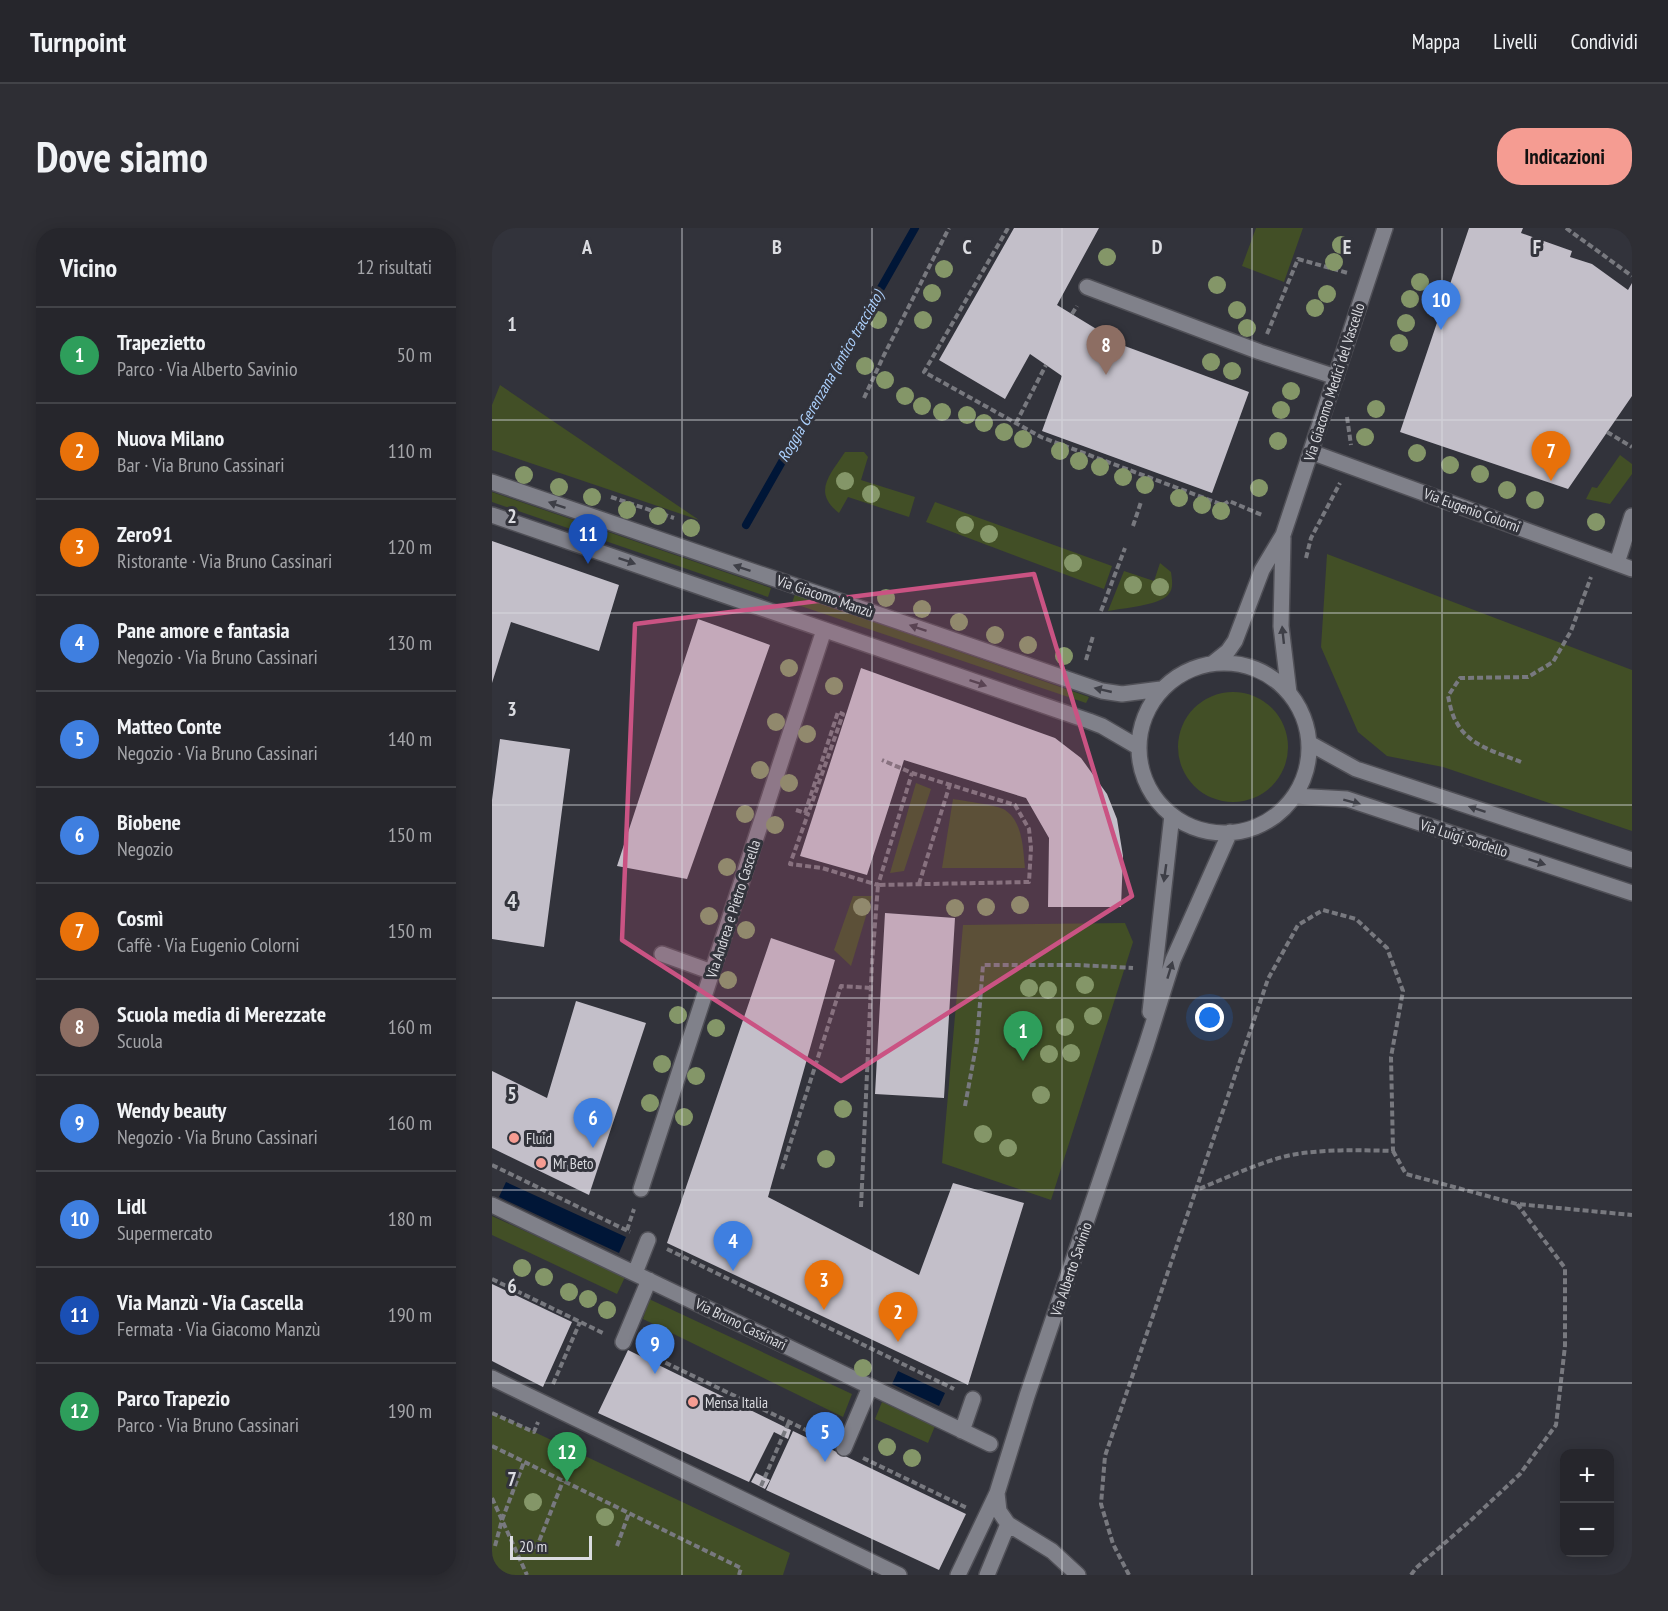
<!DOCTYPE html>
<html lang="it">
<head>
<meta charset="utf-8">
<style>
  :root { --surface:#26262c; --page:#2e2e34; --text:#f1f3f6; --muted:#a4a5a9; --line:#424348; --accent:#f59c92 }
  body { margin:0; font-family:"PT Sans Narrow",sans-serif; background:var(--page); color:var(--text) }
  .controls { position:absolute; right:18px; bottom:18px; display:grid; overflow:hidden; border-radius:12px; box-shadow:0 3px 15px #0003 }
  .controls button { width:54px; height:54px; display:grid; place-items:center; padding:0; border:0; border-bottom:2px solid var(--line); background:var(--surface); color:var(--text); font:30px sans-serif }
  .scale { position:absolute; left:18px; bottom:15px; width:82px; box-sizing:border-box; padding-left:6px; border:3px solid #dbdce1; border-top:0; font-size:16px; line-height:21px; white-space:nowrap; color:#dbdce1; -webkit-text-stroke:4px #32333b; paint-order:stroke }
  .you { position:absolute; left:718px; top:790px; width:21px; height:21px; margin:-15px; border:4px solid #fff; border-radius:50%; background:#1a73e8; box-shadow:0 0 0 9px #1a73e833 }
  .badge { display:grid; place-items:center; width:39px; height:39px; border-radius:50%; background:var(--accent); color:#fff; font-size:20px; font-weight:700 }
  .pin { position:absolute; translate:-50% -50px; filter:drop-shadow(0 2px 3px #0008) }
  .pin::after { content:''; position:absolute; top:32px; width:21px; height:18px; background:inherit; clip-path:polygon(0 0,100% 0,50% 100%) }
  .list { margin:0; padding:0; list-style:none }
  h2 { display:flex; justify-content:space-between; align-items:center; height:78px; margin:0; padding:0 24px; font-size:26px }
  h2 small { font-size:20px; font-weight:400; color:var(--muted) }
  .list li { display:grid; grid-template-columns:39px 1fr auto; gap:18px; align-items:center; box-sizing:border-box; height:96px; padding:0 24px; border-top:2px solid var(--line) }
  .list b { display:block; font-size:22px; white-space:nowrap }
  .list p { margin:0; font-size:20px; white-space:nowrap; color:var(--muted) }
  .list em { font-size:20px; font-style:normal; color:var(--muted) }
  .map { position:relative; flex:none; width:1140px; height:1347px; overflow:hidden; border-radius:24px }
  header { display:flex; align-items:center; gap:36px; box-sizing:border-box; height:84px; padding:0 30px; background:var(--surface); border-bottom:2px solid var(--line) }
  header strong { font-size:28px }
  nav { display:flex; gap:33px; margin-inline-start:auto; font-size:21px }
  .intro { display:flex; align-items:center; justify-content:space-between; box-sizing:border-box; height:144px; padding:0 36px }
  h1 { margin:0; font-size:42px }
  .button { padding:15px 27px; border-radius:24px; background:var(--accent); color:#111; font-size:21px; font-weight:700 }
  main { display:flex; gap:36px; padding:0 36px }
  aside { flex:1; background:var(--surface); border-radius:24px; box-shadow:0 3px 15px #0003 }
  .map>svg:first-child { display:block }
</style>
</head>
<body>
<header>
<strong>Turnpoint</strong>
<nav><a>Mappa</a><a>Livelli</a><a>Condividi</a></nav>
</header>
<div class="intro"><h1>Dove siamo</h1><a class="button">Indicazioni</a></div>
<main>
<aside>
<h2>Vicino<small>12 risultati</small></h2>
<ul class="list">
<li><span class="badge" style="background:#2e9e5b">1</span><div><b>Trapezietto</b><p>Parco · Via Alberto Savinio</p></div><em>50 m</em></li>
<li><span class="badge" style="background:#e8710a">2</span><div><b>Nuova Milano</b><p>Bar · Via Bruno Cassinari</p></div><em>110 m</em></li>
<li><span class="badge" style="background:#e8710a">3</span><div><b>Zero91</b><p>Ristorante · Via Bruno Cassinari</p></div><em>120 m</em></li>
<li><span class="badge" style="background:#3f7fe0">4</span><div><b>Pane amore e fantasia</b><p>Negozio · Via Bruno Cassinari</p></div><em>130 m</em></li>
<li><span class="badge" style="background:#3f7fe0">5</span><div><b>Matteo Conte</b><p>Negozio · Via Bruno Cassinari</p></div><em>140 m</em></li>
<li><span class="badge" style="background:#3f7fe0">6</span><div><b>Biobene</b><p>Negozio</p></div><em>150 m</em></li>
<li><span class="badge" style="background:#e8710a">7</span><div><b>Cosmì</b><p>Caffè · Via Eugenio Colorni</p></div><em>150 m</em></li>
<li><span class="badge" style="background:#8d6e63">8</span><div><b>Scuola media di Merezzate</b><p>Scuola</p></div><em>160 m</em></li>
<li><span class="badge" style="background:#3f7fe0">9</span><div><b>Wendy beauty</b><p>Negozio · Via Bruno Cassinari</p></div><em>160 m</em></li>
<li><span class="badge" style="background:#3f7fe0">10</span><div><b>Lidl</b><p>Supermercato</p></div><em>180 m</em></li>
<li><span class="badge" style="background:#1a4fb4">11</span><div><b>Via Manzù - Via Cascella</b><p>Fermata · Via Giacomo Manzù</p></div><em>190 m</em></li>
<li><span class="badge" style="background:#2e9e5b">12</span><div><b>Parco Trapezio</b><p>Parco · Via Bruno Cassinari</p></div><em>190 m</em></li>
</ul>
</aside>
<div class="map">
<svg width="1140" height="1347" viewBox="0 0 1140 1347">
  <rect width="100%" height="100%" fill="#32333b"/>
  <path fill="#424f26" d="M764,0H811L792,54L750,38Z
    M8,157L207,292L0,222V177Z
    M353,224H372L376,229L369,252L423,269L417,289L356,269L347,285C320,264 338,247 353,224Z
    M1128,227L1140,236V246L1118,276L1094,271L1100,259L1105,260Z
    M0,264L279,360L276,369L0,274Z
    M443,274L620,338L612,361L434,294Z
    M835,326L1140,442V603L951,539L895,528L866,504L829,419Z
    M668,335L679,344C680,352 682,361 676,367C665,378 631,380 616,383L632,343L662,353Z
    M303,366L597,469L594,475L300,375Z
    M686 519a55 55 0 1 1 110 0a55 55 0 1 1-110 0Z
    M424,555L439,561L412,643L398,645Z
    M461,571C471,573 506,577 513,582C531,594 531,621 533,640H450Z
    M361,668H380L359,738L342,722Z
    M633,695L641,714L559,972L450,935L471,697Z
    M0,988L133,1049L125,1066L0,1007Z
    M157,1071L360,1166L351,1189L151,1091Z
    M390,1174L443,1198L436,1215L383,1191Z
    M0,1184L298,1325L291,1347H0Z"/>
  <path fill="#001637" d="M14,954L134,1009L127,1025L7,969Z
    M406,1143L453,1165L447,1178L400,1156Z"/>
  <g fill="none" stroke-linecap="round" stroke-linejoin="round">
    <path stroke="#001637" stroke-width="8" d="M254,297L423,0"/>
  </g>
  <path fill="#c3bfc9" d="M522,0H607L565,77L606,102L603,107L757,164L720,265L550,203L570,148L538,126L513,171L447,132Z
    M977,0H1031L1029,5L1080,23L1078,29L1100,36L1136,62L1140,55V168L1076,261L908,204Z
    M0,313L127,357L107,423L19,394L0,455Z
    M206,391L278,417L195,651L125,638Z
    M369,440L563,510L589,530L615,566L625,591L631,628L629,679H556L557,610L534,570L412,532L375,647L308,628Z
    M8,511L78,521L52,719L0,711V572Z
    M393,685L463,690L452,870L383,866Z
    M279,710L343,732L276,969L427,1047L461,955L532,975L476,1157L175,1015Z
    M84,773L154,795L97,967L0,920V843L55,870Z
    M0,1056L80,1094L51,1159L0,1133Z
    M136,1122L299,1202L296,1211L282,1204L257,1254L106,1185Z
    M301,1203L474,1286L447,1342L274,1262Z
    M264,1245L278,1252L273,1261L259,1254Z"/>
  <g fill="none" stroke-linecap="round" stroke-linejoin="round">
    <g stroke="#505057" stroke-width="18">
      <path id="minor" d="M595,59L768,124L844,149
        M819,224L1140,341
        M0,254L610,463L630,466L669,461
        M0,287L597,493L610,498L646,519
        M791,310L789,398L797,465
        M1125,335L1140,288
        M721,435L736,423L743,413L770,342L791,307L893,0
        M647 520a85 85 0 1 1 170 0a85 85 0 1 1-170 0Z
        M817,515L864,541L1140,632
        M802,568L855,571L1140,665
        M170,726L220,744
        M658,784L680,587
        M149,961L332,402
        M0,977L498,1216
        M143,1045L156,1012
        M131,1114L157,1052
        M0,1150L407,1347
        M470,1203L481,1171
        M352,1220L378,1159
        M505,1265L507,1283L516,1296L560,1323L586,1347
        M466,1347L505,1265L535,1168L654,818L681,732L738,604
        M495,1347L516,1296"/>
    </g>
    <path stroke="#78797f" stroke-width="4" stroke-dasharray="6 3" stroke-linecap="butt" d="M516,0L432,144L549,209L731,277L737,273L770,287
      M1074,0L1140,48
      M580,86L585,78
      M775,106L806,31L856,45
      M372,170L392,127L457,0
      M855,189L859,217
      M524,195L554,137
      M1115,204L1140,219
      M119,269L182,290
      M641,298L649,274
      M814,330L819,310L848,255
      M609,383L633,320
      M594,432L601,408
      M1029,534C1007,525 977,518 965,495C960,488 958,477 956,468L968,450L1036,449L1061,434L1079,403L1099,349
      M304,582L316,586L298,636L330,640L386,657L420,545
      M313,585L346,484L351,486L316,586
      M427,656L458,556
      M473,878L485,813L491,737H586L641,740
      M901,923L914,946L1025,976
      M0,937L138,1004
      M290,941L349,758L379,760
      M369,979L380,735L386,657L537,654L539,620L537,601L523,577L420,545L390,532
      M135,1002L142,981
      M175,1021L462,1161
      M0,1051L113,1106
      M149,1123L335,1212
      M61,1156L88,1094
      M0,1185L42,1204L46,1194
      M0,1218L249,1340L247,1347
      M371,1230L475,1280
      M269,1258L297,1194
      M0,1270L35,1347
      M3,1318L10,1292L32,1234
      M125,1318L137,1285
      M44,1321L71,1253
      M637,1347L621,1316L609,1276L613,1228L776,751L806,697L831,682L864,691L895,720L911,763L899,829L901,923C868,922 832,921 799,927C767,934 735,950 704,962
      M919,1347L924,1340L978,1293L1028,1246L1064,1197L1073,1118V1040L1025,976L1140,987"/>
    <use href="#minor" stroke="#80818a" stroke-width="15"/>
  </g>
  <g fill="#849668">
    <circle cx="849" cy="17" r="9"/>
    <circle cx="615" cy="29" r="9"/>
    <circle cx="842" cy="34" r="9"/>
    <circle cx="452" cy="41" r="9"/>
    <circle cx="928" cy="54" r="9"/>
    <circle cx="725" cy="57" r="9"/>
    <circle cx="440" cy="65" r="9"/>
    <circle cx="835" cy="66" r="9"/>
    <circle cx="918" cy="71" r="9"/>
    <circle cx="823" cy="80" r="9"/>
    <circle cx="745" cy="82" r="9"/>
    <circle cx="386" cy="92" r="9"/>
    <circle cx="431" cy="92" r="9"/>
    <circle cx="914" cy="95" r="9"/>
    <circle cx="755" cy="100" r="9"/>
    <circle cx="907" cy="115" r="9"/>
    <circle cx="719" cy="134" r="9"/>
    <circle cx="373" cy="138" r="9"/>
    <circle cx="740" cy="143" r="9"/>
    <circle cx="393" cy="152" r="9"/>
    <circle cx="799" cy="163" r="9"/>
    <circle cx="413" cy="168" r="9"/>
    <circle cx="430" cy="178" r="9"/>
    <circle cx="884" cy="181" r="9"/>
    <circle cx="789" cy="182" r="9"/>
    <circle cx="450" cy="184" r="9"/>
    <circle cx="475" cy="187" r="9"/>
    <circle cx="492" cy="195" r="9"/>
    <circle cx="512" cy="204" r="9"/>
    <circle cx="873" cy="209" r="9"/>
    <circle cx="531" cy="211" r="9"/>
    <circle cx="786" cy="213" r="9"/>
    <circle cx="568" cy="223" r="9"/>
    <circle cx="925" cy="225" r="9"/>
    <circle cx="587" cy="233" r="9"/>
    <circle cx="958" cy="237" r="9"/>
    <circle cx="608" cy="239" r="9"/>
    <circle cx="988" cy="246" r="9"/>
    <circle cx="32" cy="247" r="9"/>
    <circle cx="631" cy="249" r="9"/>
    <circle cx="353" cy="253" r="9"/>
    <circle cx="653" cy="257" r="9"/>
    <circle cx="67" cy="259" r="9"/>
    <circle cx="767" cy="260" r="9"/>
    <circle cx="1015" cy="262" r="9"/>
    <circle cx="379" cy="266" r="9"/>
    <circle cx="100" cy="269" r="9"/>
    <circle cx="687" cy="270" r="9"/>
    <circle cx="1043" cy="272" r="9"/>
    <circle cx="710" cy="277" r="9"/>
    <circle cx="135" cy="282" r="9"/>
    <circle cx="729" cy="283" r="9"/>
    <circle cx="166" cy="288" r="9"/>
    <circle cx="1104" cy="294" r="9"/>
    <circle cx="473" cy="297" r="9"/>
    <circle cx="199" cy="300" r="9"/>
    <circle cx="497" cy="306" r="9"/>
    <circle cx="581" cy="335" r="9"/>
    <circle cx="641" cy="357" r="9"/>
    <circle cx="668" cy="359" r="9"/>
    <circle cx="394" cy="370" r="9"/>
    <circle cx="430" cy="381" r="9"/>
    <circle cx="467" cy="394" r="9"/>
    <circle cx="503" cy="407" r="9"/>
    <circle cx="536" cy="417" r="9"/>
    <circle cx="572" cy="428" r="9"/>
    <circle cx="297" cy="440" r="9"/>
    <circle cx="342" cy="458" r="9"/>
    <circle cx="284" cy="494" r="9"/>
    <circle cx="315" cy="506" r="9"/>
    <circle cx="268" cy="542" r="9"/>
    <circle cx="297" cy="555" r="9"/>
    <circle cx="253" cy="586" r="9"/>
    <circle cx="283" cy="597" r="9"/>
    <circle cx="235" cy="639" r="9"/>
    <circle cx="528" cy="677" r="9"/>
    <circle cx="370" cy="679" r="9"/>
    <circle cx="494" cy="679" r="9"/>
    <circle cx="463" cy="680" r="9"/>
    <circle cx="217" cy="688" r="9"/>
    <circle cx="254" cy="702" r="9"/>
    <circle cx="236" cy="752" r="9"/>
    <circle cx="593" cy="757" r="9"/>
    <circle cx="537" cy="760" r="9"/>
    <circle cx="556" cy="762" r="9"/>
    <circle cx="186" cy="787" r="9"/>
    <circle cx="601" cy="788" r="9"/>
    <circle cx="573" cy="799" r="9"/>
    <circle cx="224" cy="800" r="9"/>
    <circle cx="579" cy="825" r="9"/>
    <circle cx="557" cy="826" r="9"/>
    <circle cx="170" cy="836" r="9"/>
    <circle cx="204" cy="848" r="9"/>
    <circle cx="549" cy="867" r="9"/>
    <circle cx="158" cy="875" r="9"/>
    <circle cx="351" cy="881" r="9"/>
    <circle cx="192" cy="889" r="9"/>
    <circle cx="491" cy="906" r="9"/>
    <circle cx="516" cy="920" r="9"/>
    <circle cx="334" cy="931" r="9"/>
    <circle cx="30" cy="1040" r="9"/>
    <circle cx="52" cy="1049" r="9"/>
    <circle cx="77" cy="1064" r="9"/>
    <circle cx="96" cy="1071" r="9"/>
    <circle cx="115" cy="1082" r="9"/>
    <circle cx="371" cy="1140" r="9"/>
    <circle cx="395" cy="1219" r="9"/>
    <circle cx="420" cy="1230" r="9"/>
    <circle cx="41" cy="1274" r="9"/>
    <circle cx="113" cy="1289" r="9"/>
  </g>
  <defs><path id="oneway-solid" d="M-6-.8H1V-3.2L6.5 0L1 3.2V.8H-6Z" transform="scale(1.5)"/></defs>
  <g fill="#3e3f47">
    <use href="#oneway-solid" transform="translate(65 277) rotate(-161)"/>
    <use href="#oneway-solid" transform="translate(135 333) rotate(19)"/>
    <use href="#oneway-solid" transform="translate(250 340) rotate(-161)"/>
    <use href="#oneway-solid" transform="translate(426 400) rotate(-161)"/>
    <use href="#oneway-solid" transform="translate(791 407) rotate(-96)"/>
    <use href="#oneway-solid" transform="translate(486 455) rotate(19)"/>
    <use href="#oneway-solid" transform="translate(611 462) rotate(-167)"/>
    <use href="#oneway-solid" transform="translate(860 574) rotate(15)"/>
    <use href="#oneway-solid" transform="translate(985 581) rotate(-162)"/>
    <use href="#oneway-solid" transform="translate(1045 634) rotate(18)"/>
    <use href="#oneway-solid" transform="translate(673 645) rotate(98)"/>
    <use href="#oneway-solid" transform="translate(678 742) rotate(-73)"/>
  </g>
  <path fill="#ca5383" fill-opacity="0.2" stroke="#ca5383" stroke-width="4.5" stroke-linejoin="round" d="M542,346L640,668L349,853L130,712L143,396Z"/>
  <path fill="none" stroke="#dbdce1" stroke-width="1.5" stroke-opacity="0.55" d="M190,0V1347M380,0V1347M570,0V1347M760,0V1347M950,0V1347M0,192H1140M0,385H1140M0,577H1140M0,770H1140M0,962H1140M0,1155H1140"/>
  <g fill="#f59c92" stroke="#32333b" stroke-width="2">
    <circle cx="22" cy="910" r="6"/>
    <circle cx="49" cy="935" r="6"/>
    <circle cx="201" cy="1174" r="6"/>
  </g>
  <g text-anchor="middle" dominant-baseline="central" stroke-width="6" stroke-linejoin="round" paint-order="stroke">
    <g font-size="15" fill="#dbdce1" stroke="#32333b">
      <text transform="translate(842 154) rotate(-72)">Via Giacomo Medici del Vascello</text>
      <text transform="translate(980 282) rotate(20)">Via Eugenio Colorni</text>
      <text transform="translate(333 368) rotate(19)">Via Giacomo Manzù</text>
      <text transform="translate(972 610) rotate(18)">Via Luigi Sordello</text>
      <text transform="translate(241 681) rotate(-72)">Via Andrea e Pietro Cascella</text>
      <text transform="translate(579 1041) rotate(-71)">Via Alberto Savinio</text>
      <text transform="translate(249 1096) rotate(26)">Via Bruno Cassinari</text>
    </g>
    <g font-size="15" fill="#dbdce1" stroke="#32333b" text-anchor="start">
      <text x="34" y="910">Fluid</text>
      <text x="61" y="935">Mr Beto</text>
      <text x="213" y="1174">Mensa Italia</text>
    </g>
    <g font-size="16" font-style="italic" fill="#abcffb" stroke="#32333b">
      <text transform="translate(338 148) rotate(-60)">Roggia Gerenzana (antico tracciato)</text>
    </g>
  </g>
  <g font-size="20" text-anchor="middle" font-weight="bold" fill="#dbdce1" stroke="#32333b" stroke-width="6" stroke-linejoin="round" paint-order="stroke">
    <text x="95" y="26">A</text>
    <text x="285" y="26">B</text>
    <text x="475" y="26">C</text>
    <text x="665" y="26">D</text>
    <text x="855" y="26">E</text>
    <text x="1045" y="26">F</text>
    <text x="20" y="103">1</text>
    <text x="20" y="295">2</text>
    <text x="20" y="488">3</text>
    <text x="20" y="680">4</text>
    <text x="20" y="873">5</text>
    <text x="20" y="1065">6</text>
    <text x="20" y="1258">7</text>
  </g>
</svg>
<div class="controls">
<button>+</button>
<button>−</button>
</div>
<div class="scale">20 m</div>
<div class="you"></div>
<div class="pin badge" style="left:531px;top:833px;background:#2e9e5b">1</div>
<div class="pin badge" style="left:406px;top:1114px;background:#e8710a">2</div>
<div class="pin badge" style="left:332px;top:1082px;background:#e8710a">3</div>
<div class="pin badge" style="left:241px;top:1043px;background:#3f7fe0">4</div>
<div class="pin badge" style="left:333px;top:1234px;background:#3f7fe0">5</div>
<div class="pin badge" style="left:101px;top:920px;background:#3f7fe0">6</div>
<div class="pin badge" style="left:1059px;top:253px;background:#e8710a">7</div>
<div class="pin badge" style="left:614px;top:147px;background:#8d6e63">8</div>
<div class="pin badge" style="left:163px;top:1146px;background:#3f7fe0">9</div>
<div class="pin badge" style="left:949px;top:102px;background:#3f7fe0">10</div>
<div class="pin badge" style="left:96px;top:336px;background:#1a4fb4">11</div>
<div class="pin badge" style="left:75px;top:1254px;background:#2e9e5b">12</div>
</div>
</main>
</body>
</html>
